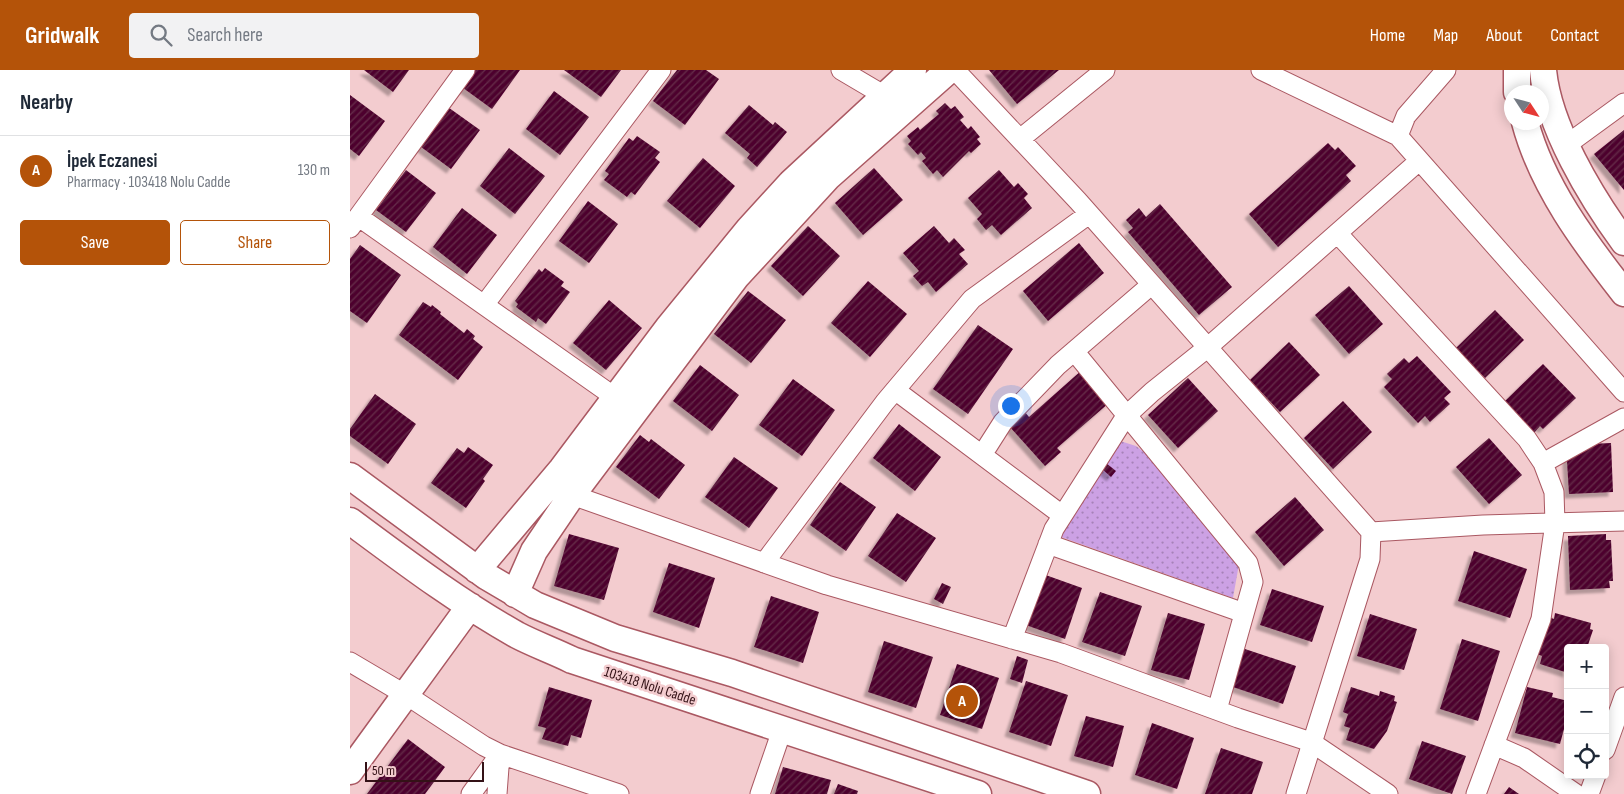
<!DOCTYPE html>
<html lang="en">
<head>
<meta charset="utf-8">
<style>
  :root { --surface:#fff; --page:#f2f2f3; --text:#1f2937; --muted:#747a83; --line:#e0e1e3; --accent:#b45309 }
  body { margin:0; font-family:"Sofia Sans Condensed",sans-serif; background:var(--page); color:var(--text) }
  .controls { position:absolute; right:15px; bottom:15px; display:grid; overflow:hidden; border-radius:5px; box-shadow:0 2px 12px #0003 }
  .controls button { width:45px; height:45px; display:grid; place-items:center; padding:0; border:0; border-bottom:1px solid var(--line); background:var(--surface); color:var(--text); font:25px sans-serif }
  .compass { position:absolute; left:1154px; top:15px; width:45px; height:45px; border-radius:50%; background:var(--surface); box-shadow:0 2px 12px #0003; rotate:126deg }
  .scale { position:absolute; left:15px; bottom:12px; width:119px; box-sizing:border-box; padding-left:5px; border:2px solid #341217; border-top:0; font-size:14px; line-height:18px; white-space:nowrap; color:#341217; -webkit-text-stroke:4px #f3cccf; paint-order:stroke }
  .you { position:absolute; left:660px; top:335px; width:18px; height:18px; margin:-12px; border:4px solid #fff; border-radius:50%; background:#1a73e8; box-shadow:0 0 0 8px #1a73e833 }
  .badge { display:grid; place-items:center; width:32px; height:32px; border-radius:50%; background:var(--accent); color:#fff; font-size:16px; font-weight:700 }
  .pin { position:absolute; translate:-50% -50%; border:2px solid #fff; box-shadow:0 1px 5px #0006 }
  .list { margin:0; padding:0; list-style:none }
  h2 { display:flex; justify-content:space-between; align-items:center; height:65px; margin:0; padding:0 20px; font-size:21px }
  h2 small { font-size:16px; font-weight:400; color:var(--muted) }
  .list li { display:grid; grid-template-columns:32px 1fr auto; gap:15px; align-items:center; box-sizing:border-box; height:70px; padding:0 20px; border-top:1px solid var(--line) }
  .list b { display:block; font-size:19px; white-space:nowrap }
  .list p { margin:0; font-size:16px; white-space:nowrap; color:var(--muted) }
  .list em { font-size:16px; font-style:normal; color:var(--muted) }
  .actions { display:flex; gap:10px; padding:15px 20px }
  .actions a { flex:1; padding:11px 0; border:1px solid var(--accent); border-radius:5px; text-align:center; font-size:18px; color:var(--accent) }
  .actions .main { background:var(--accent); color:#fff }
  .icon { flex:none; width:28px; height:28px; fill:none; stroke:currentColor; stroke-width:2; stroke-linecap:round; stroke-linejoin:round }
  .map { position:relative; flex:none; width:1274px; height:724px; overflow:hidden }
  header { display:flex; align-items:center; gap:30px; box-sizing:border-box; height:70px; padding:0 25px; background:var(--accent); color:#fff }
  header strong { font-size:24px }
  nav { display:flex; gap:28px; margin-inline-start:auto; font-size:18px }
  .search { width:350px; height:45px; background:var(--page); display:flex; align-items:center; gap:12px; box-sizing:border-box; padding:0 18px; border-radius:5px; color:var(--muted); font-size:19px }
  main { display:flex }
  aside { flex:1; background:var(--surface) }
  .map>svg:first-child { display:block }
</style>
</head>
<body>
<header>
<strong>Gridwalk</strong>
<div class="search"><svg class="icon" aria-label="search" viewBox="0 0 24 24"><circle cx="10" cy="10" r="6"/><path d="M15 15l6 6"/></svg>Search here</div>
<nav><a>Home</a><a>Map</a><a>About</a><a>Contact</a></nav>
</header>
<main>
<aside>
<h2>Nearby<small></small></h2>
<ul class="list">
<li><span class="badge">A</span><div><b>İpek Eczanesi</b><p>Pharmacy · 103418 Nolu Cadde</p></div><em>130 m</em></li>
</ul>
<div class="actions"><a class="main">Save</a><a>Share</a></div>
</aside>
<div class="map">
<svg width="1274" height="724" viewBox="0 0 1274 724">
  <defs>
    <pattern id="park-dots" width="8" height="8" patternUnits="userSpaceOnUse" patternTransform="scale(1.25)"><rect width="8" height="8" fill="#cca1e4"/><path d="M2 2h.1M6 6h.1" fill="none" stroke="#a682b8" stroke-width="1.8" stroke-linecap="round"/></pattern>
    <pattern id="building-hatch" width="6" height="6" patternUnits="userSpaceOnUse" patternTransform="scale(1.25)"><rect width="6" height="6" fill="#4e062e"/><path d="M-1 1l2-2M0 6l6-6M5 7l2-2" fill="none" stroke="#652a4a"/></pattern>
    <filter id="shadow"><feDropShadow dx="-4.5" dy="4.5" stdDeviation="1" flood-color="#0004"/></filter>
  </defs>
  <rect width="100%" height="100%" fill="#f3cccf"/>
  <path fill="url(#park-dots)" d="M767,370L786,376L799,386L889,494L883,528L711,467Z"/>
  <path fill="url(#building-hatch)" filter="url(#shadow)" d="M14,0H59L43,22Z
    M120,0H170L142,39L109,15Z
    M214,0H271L251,27Z
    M327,0H356L369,9L335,55L303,31Z
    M639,0H709L667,34Z
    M204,21L239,47L210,85L176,59Z
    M0,25L35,51L9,86L0,79Z
    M595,33L601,39L605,36L614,47L610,50L618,59L621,56L630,67L627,69L631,74L621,83L619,81L593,107L587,100L583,104L572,91L576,88L571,82L568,85L558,74L561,71L557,66L568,57L570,60L589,44L586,41Z
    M95,35L130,60L101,99L67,74Z
    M399,35L423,55L425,52L437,62L407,97L397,88L400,84L375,63Z
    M1274,60V120L1244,84Z
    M287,66L310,82L305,88L310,92L285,125L281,122L277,127L254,110L259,104L255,101L279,68L283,71Z
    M978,73L985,80L988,77L1006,96L996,105L1001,111L928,177L899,144Z
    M159,78L195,106L165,144L130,116Z
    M353,88L385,116L350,158L317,131Z
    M524,98L553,130L513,165L485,133Z
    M56,100L86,123L56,162L26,140Z
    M649,100L664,117L668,113L678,124L674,128L682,138L651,165L642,155L636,160L627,149L632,144L618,128Z
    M238,131L268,154L239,193L209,171Z
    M810,134L882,217L849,245L778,162L783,158L776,150L789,138L796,147Z
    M112,138L147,165L117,204L83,177Z
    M458,156L490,186L453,226L421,196Z
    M584,156L599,173L604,168L615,180L609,184L618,194L586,222L578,212L572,216L563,206L569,201L553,183Z
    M729,173L754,203L698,251L673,221Z
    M10,175L51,205L17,253L0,241V189Z
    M195,198L214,212L211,216L220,222L196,254L188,248L186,252L166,237L168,234L165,231L189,199L192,202Z
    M518,211L557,244L520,287L481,253Z
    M999,216L1033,254L999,284L965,245Z
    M398,221L436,250L401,293L364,264Z
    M259,230L292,258L256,300L223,273Z
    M73,232L81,237L82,235L91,242L90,244L114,263L117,259L125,266L123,269L133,277L108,310L49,265Z
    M1145,240L1174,270L1135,308L1106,278Z
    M628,255L663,279L618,344L583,319Z
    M939,272L970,305L930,342L900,310Z
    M1067,286L1101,322L1094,328L1100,334L1080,352L1075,346L1068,353L1034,317L1042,309L1037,304L1054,288L1059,293Z
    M1193,294L1226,328L1193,359L1190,356L1184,363L1154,332Z
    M350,295L389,325L362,361L323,331Z
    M732,300L760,332L707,378L711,382L695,396L659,356L675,342L679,347Z
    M838,308L868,341L828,378L798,345Z
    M443,309L485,340L452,386L409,355Z
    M25,324L66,354L38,394L0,366V359Z
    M993,331L1022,362L983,399L954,368Z
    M549,354L591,387L565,421L523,388Z
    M290,365L299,372L301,369L335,395L309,429L266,397Z
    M1139,368L1172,405L1139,434L1106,397Z
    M1261,373L1263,422L1219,424L1216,375Z
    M118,377L143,395L133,409L135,411L116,438L81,413L107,378L114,383Z
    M384,387L428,418L399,458L355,427Z
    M756,393L766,401L761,407L752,399Z
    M490,412L526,437L496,481L460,455Z
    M945,427L974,460L934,496L905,462Z
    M547,443L586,468L556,512L518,486Z
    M219,464L269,478L254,530L204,516Z
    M1256,464V470H1261L1263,511H1259L1260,518L1220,520L1218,466Z
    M1124,481L1177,499L1160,548L1108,531Z
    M319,493L365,508L349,558L303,542Z
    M690,503L732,518L715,569L673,554Z
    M592,513L601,517L593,534L584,529Z
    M922,519L974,536L962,572L910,555Z
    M750,522L792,536L775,586L732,572Z
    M421,526L469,542L453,593L404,577Z
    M818,543L855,554L839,610L801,600Z
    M1205,543L1241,553L1240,559L1243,560L1237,578H1218V603L1190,594L1192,586L1187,584L1198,547L1204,549Z
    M1020,544L1067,559L1054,600L1007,586Z
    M1112,569L1150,581L1128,651L1090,639Z
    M534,571L583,587L566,638L518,622Z
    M892,578L946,596L933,634L880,616Z
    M667,586L678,590L672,613L660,609Z
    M607,594L649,608L632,659L590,645Z
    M676,611L718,625L701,676L659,662Z
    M199,617L242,630L231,668L221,665L218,676L192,669L196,658L188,656Z
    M1001,617L1029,626L1030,621L1045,626L1044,631L1047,632L1037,661L1024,679L996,670L1000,658L994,656L998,644L993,642Z
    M1177,617L1203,623L1202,627L1218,631V644L1210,674L1165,663Z
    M736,646L774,656L763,697L724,686Z
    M802,653L844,668L827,719L785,705Z
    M58,669L95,697L75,724H17Z
    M1072,671L1116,686L1102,724L1059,709Z
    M871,678L913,692L902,724H855Z
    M433,697L481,710L477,724H425Z
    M488,714L508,721L507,724H484Z
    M1159,717L1169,724H1154Z"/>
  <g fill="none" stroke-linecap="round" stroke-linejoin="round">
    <g stroke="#aa5862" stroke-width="21">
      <path id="street" d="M491,0L535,26
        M605,0L728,131L1021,462L1020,489L946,724
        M911,0L1048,66L1274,322
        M1048,66L1056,46L1096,0
        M670,69L755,0
        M1215,76L1274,33
        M9,147L266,328
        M0,158L115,0
        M988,164L1177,369L1193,393L1204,422L1205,453L1191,549L1126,724
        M134,235L311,0
        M724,281L898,493L903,512L867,640
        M545,320L712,445
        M632,385L653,352L708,295L801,215
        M1193,393L1274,348
        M222,425L477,515L711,583L888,648L961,672L1038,724
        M1021,462L1133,455L1274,451
        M698,474L894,543
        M414,493L535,332L622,229L739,144
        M662,569L704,459L776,346L802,322L857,278L1069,91
        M0,592L61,628L134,676L150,684L269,724
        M1144,675L1174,688L1226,724
        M1255,680L1274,627
        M121,724L150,684
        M147,724L150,684
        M410,724L432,660
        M1239,724L1246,705"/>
    </g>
    <g stroke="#aa5862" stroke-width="29">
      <path id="secondary" d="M1193,0C1198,56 1241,127 1274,172
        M1167,22V0
        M1175,52C1192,116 1234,172 1274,223
        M0,406L136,506L185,535L265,568L382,603L737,724
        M0,451C54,491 108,532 167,565C184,574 204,581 222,590L628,724
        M127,500L212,399L318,258L399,159L441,113L563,0
        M165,524L184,481L222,425L386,207L478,107L599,0
        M0,701L120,536"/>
    </g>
    <use href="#street" stroke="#fff" stroke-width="19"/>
    <use href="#secondary" stroke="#fff" stroke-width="26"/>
  </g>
  <g text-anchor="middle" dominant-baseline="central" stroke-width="5" stroke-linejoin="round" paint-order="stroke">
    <g font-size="15" fill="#341217" stroke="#f3cccf">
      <text transform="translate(300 616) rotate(18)">103418 Nolu Cadde</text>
    </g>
  </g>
</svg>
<div class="controls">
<button>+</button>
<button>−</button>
<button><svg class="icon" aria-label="locate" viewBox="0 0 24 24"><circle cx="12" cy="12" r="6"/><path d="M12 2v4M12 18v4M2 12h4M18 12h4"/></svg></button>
</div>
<svg class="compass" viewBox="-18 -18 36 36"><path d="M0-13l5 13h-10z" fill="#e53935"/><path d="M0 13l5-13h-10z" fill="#747a83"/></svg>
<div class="scale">50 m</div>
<div class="you"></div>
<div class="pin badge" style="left:612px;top:631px">A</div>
</div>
</main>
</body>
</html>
